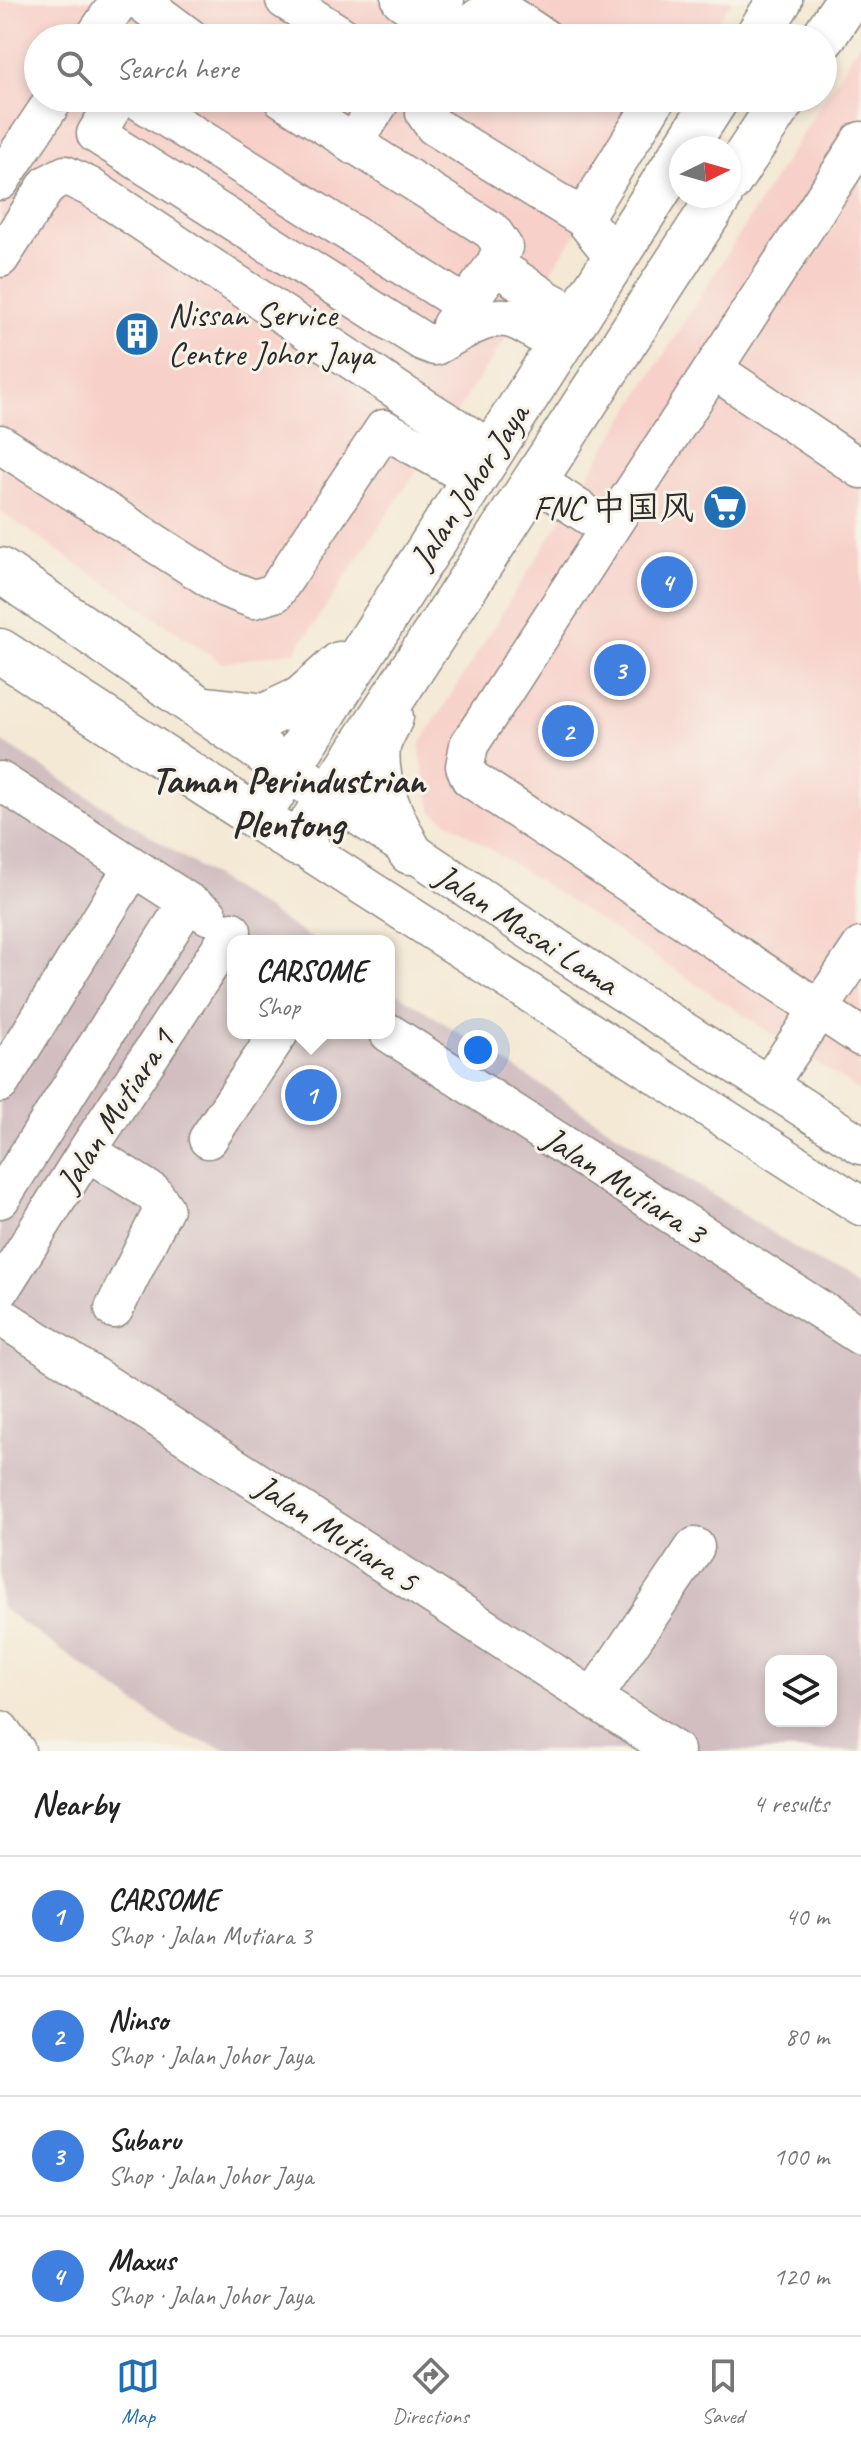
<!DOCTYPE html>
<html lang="en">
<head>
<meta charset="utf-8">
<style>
  :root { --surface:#fff; --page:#f6f6f6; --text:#222; --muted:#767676; --line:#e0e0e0; --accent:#1f6fb2 }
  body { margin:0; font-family:Caveat,"LXGW WenKai TC",sans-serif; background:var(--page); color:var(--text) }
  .controls { position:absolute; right:24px; bottom:24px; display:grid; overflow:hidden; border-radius:16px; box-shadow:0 4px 12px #0003 }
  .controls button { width:72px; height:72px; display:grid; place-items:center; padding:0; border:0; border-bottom:2px solid var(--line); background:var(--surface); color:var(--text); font:40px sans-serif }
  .compass { position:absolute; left:669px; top:136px; width:72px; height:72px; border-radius:50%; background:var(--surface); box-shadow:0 4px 12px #0003; rotate:85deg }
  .you { position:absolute; left:478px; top:1050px; width:28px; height:28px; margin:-20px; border:6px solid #fff; border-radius:50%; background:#1a73e8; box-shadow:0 0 0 12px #1a73e833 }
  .badge { display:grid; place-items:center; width:52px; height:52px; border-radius:50%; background:var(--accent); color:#fff; font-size:26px; font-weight:700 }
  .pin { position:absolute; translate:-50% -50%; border:4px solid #fff; box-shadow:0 2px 8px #0006 }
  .popup { position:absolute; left:227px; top:935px; width:168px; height:104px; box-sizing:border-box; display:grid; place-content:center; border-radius:16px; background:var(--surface); filter:drop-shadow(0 2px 6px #0005); font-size:26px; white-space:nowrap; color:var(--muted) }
  .popup b { font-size:30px; color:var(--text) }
  .popup::after { content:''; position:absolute; left:50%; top:100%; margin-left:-16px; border:16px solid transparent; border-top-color:var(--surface) }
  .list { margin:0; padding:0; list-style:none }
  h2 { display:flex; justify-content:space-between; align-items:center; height:104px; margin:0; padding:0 32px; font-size:34px }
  h2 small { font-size:26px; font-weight:400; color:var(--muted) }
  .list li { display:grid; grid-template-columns:52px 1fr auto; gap:24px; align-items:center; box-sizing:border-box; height:120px; padding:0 32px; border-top:2px solid var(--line) }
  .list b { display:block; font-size:30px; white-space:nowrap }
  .list p { margin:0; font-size:26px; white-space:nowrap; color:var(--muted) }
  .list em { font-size:26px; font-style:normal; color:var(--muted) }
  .icon { flex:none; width:44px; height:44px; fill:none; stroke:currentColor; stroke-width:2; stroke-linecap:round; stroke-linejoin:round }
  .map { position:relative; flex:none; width:861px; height:1751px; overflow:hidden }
  .search { position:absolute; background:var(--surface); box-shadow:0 4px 12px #0003; left:24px; right:24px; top:24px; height:88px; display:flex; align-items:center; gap:20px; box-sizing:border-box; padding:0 28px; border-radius:44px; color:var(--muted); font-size:30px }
  .sheet { height:584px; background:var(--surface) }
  nav { display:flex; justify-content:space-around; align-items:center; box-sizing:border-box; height:112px; border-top:2px solid var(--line); background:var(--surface); font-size:22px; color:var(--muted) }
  nav a { display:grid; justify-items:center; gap:4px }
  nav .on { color:var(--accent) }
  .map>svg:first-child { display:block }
</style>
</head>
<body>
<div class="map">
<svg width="861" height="1751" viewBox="0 0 861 1751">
  <rect width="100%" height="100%" fill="#f7f3e8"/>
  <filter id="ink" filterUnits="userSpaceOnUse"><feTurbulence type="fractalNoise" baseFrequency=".0125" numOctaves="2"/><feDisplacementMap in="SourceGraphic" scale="16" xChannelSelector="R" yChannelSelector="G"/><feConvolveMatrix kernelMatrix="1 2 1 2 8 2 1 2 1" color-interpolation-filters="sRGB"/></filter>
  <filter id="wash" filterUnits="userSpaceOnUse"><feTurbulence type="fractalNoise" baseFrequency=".006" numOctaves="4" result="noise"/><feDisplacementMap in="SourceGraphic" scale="32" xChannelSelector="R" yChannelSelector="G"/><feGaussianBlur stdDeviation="1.8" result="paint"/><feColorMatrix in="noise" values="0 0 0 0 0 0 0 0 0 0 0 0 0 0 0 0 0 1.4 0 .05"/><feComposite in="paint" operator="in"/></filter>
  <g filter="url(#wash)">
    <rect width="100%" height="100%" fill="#f4e9d5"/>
    <path fill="#f7d0c9" d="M0,0H732L707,38H38V98H667L296,651L222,663L0,511Z
      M861,40V1092L432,811L419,746Z"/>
    <path fill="#d2bec1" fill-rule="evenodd" d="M0,740L315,941H233V1033H389V988L861,1290V1751H233L179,1734L0,1607ZM771,1661H831V1721H771Z"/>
  </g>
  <g filter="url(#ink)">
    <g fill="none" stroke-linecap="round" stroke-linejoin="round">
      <g stroke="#908a80" stroke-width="41">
        <path id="minor" d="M139,0L190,38
          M285,0L345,38
          M401,0L432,21
          M94,38L120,0
          M421,38L445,0
          M466,38L478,18L491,10L506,13L544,38
          M118,98L96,134L422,341L435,346C454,336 483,315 507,318C525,321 543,337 558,347
          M135,98L465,305
          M282,98L492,231L503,247L495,265L451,325
          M428,98L425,113L434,126L583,218L615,258
          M861,141L469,745L465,766L470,778L861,1037
          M353,145L382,98
          M0,181L55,98
          M583,218L656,99
          M0,258L48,184L65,175L90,187L406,396L492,450
          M495,265L549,301L578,316
          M713,369L861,469
          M0,444L225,588L254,599L275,593L384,429L474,479
          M535,480L609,529
          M0,781L208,915
          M329,796L618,989L861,1145
          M298,844L861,1206
          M389,1033L861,1336
          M0,1083L133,867
          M768,1085L861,947
          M208,1139L279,1033
          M87,1151L153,1193L164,1208L114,1309
          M0,1199L188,902
          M0,1290L87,1151L232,931
          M0,1316L675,1751
          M593,1698L695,1547
          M0,1730L16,1751"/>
      </g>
      <g stroke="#908a80" stroke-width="47">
        <path id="major" d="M756,38L780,0
          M823,38L848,0
          M685,148L717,98
          M729,182L784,98
          M0,570L313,786
          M0,651L298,844L720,196
          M207,709L265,716L301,699L340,664
          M391,717C387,727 380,737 378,747C374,784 393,820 410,852
          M257,818L681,155"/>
      </g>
      <use href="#minor" stroke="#fff" stroke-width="38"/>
      <use href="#major" stroke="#fff" stroke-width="44"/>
    </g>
  </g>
  <defs>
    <g id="building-disc" transform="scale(2.3)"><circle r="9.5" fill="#1f6fb2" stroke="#f7f3e8"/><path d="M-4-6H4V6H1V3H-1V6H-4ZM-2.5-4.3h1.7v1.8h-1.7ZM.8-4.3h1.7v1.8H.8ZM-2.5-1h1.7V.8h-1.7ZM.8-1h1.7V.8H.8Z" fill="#fff"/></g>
    <g id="supermarket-disc" transform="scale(2.3)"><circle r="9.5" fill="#1f6fb2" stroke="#f7f3e8"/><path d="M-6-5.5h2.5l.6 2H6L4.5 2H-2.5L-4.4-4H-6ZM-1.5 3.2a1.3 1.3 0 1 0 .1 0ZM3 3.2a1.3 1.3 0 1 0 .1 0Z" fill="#fff"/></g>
  </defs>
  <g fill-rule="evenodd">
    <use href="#building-disc" x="137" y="334"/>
    <use href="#supermarket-disc" x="725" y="507"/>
  </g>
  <g text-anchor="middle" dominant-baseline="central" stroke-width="6" stroke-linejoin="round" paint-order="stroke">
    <g font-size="34" fill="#2b2b2b" stroke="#f7f3e8" text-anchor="start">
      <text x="168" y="314">Nissan Service<tspan x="168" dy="39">Centre Johor Jaya</tspan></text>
      <text x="694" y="507" text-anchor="end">FNC 中国风</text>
    </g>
    <g font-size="34" fill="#2b2b2b" stroke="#f7f3e8">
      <text transform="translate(469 486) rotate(-57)">Jalan Johor Jaya</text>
      <text transform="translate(527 929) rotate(33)">Jalan Masai Lama</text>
      <text transform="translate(115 1110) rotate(-57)">Jalan Mutiara 1</text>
      <text transform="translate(625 1185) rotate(33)">Jalan Mutiara 3</text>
      <text transform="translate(337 1533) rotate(33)">Jalan Mutiara 5</text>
    </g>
    <g font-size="38" font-weight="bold" fill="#2b2b2b" stroke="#f7f3e8">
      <text x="288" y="780">Taman Perindustrian<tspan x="288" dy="44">Plentong</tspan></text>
    </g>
  </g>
</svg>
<div class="controls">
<button><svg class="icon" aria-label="layers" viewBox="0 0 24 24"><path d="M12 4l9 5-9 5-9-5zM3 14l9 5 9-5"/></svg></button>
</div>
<svg class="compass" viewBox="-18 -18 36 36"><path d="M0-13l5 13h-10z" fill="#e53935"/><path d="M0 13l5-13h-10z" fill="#767676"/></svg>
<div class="you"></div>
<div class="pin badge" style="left:311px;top:1095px;background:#3f7fe0">1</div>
<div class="popup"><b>CARSOME</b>Shop</div>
<div class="pin badge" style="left:568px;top:731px;background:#3f7fe0">2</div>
<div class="pin badge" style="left:620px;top:670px;background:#3f7fe0">3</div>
<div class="pin badge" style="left:667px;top:582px;background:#3f7fe0">4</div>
<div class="search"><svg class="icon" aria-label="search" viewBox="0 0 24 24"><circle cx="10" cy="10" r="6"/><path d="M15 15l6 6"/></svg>Search here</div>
</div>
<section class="sheet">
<h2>Nearby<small>4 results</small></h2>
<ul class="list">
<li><span class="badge" style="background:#3f7fe0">1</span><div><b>CARSOME</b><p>Shop · Jalan Mutiara 3</p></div><em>40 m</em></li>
<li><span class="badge" style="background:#3f7fe0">2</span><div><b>Ninso</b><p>Shop · Jalan Johor Jaya</p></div><em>80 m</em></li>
<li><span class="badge" style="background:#3f7fe0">3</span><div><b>Subaru</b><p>Shop · Jalan Johor Jaya</p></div><em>100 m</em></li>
<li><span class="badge" style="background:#3f7fe0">4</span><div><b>Maxus</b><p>Shop · Jalan Johor Jaya</p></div><em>120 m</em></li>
</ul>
</section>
<nav>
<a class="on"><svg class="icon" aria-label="map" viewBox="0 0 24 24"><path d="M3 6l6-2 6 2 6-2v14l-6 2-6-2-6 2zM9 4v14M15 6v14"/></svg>Map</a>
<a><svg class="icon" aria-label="directions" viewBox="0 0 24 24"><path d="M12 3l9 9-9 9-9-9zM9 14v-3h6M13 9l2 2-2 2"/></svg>Directions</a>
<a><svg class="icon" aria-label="saved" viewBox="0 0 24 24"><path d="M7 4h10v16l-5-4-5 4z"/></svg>Saved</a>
</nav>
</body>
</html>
